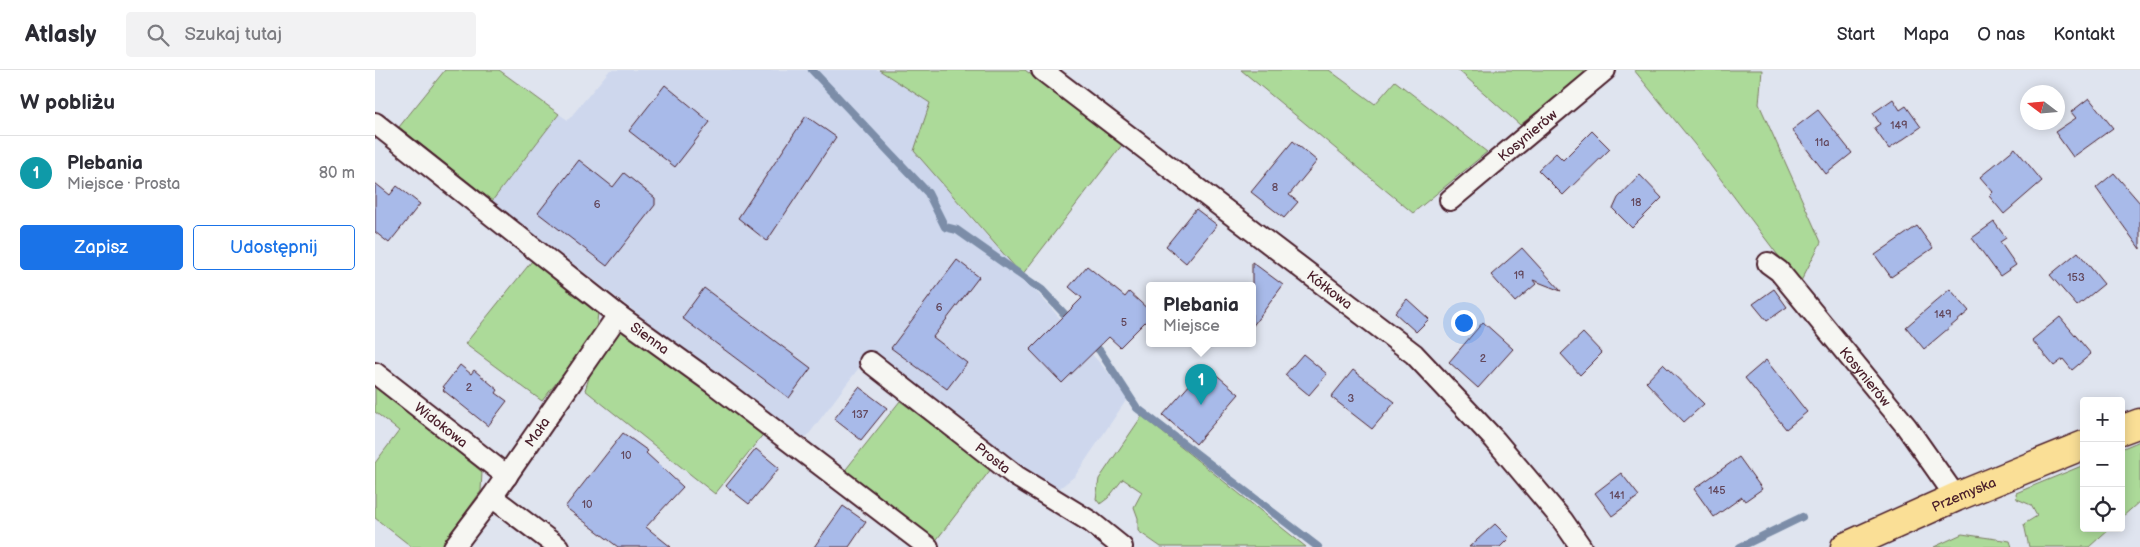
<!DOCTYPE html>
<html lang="pl">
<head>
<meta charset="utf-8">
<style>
  :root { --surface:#fff; --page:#f2f2f3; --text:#2b2b33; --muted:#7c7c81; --line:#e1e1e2; --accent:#1a73e8 }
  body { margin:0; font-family:"Balsamiq Sans",sans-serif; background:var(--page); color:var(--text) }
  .controls { position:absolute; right:15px; bottom:15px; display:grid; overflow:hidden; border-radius:5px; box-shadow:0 2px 12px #0003 }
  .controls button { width:45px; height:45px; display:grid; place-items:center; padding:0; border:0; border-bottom:1px solid var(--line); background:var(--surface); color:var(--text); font:25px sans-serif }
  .compass { position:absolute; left:1645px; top:15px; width:45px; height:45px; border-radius:50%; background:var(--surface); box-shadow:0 2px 12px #0003; rotate:286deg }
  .you { position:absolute; left:1088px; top:252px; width:18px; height:18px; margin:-12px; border:4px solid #fff; border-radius:50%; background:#1a73e8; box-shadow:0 0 0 8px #1a73e833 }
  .badge { display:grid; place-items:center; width:32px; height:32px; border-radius:50%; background:var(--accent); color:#fff; font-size:16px; font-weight:700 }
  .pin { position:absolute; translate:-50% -41px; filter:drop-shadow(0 1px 2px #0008) }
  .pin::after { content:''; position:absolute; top:26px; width:18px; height:15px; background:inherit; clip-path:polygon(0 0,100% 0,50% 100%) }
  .popup { position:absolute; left:771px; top:212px; width:110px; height:65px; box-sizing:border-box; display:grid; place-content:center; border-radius:5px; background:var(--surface); filter:drop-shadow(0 1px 4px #0005); font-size:16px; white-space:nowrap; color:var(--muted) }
  .popup b { font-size:19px; color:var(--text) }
  .popup::after { content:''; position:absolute; left:50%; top:100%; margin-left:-10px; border:10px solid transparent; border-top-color:var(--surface) }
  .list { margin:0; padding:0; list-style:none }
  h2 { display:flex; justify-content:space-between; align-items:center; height:65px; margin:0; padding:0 20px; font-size:21px }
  h2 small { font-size:16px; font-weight:400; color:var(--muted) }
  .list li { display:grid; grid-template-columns:32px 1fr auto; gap:15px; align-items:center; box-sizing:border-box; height:75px; padding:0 20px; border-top:1px solid var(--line) }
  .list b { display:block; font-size:19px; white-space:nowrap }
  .list p { margin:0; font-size:16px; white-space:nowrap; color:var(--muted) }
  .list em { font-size:16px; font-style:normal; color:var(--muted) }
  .actions { display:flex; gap:10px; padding:15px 20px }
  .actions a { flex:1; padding:11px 0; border:1px solid var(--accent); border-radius:5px; text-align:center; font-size:18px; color:var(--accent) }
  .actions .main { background:var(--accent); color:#fff }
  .icon { flex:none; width:28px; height:28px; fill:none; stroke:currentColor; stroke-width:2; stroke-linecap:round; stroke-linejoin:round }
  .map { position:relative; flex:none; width:1765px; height:477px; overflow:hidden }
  header { display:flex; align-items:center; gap:30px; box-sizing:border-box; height:70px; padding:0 25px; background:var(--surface); border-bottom:1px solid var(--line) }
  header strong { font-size:24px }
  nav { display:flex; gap:28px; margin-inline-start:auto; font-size:18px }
  .search { width:350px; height:45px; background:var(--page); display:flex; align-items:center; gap:12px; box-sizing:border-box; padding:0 18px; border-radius:5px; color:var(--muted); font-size:19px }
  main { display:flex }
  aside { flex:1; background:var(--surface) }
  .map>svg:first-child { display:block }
</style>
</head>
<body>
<header>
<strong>Atlasly</strong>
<div class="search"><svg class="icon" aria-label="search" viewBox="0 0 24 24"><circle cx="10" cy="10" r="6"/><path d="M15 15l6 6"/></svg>Szukaj tutaj</div>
<nav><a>Start</a><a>Mapa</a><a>O nas</a><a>Kontakt</a></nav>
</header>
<main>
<aside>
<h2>W pobliżu<small></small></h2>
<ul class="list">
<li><span class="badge" style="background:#0f9aa8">1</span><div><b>Plebania</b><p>Miejsce · Prosta</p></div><em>80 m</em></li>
</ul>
<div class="actions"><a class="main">Zapisz</a><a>Udostępnij</a></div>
</aside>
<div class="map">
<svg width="1765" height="477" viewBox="0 0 1765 477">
  <rect width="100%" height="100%" fill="#dfe4ef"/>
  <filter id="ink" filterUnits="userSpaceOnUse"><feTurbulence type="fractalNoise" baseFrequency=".02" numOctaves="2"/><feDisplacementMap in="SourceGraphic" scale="10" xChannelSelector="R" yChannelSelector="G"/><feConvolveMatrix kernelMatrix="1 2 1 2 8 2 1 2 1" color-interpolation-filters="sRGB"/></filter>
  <g filter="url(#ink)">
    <path fill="#ced7ed" d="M235,0H504L555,33L540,81L596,148L754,326L700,406L681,421L495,283L428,372L117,131L184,44L193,50Z"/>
    <path fill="#acda99" stroke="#7b7c62" d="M70,0H124L184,44L117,131L24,57Z
      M504,0H650L747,75L647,205L539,81L555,33Z
      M866,0H954L1000,34L1020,11L1112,82L1038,143Z
      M1083,0H1216L1145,55Z
      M1259,0H1387L1384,34L1446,172L1426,211L1402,184L1320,75Z
      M157,191L223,242L221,262L167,331L90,274Z
      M248,258L390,362L340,424L210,320L217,299Z
      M0,315L107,402L106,421L66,477H37L0,448V393L24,361L0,342Z
      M525,331L616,399L559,473L468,403Z
      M767,346L931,477H786L763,461V448L759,437L767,422L748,409L733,428L725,434L721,429L724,409Z
      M1765,371V431L1746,448V379Z
      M1709,395V458H1735L1714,477H1654L1649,454L1662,446L1656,435L1642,429L1641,423Z
      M1587,464L1635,471L1637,477H1559Z"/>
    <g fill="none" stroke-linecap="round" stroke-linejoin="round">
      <path stroke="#7b8da8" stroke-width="8" d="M437,0L553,123L570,157L582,160L667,220L696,251
        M716,272L725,281L762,338L943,477
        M1365,477L1427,447"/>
    </g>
    <path fill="#a8bae9" stroke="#4a1f2b" d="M290,15L335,52L300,97L254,61Z
      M1714,28L1738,58L1698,87L1680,62L1701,48L1696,42Z
      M1518,29L1525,40L1531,36L1546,57L1514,79L1499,58L1505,54L1498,43Z
      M1443,40L1477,83L1451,104L1417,60Z
      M431,46L461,67L392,171L363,148Z
      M1217,61L1235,79L1188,125L1163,100L1181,83L1188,90Z
      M918,71L942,91L914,125L923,132L909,148L876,122Z
      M1640,78L1667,111L1629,144L1614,126L1618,122L1605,107Z
      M204,90L238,117L249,103L280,128V135L232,196L163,143Z
      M1739,103L1765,133V179L1721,118Z
      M1265,105L1287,128L1257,158L1238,139L1243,128Z
      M0,113L15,125L22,116L45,134L14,173L0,162Z
      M821,139L842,155L811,193L791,176Z
      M1619,152L1631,168L1625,172L1641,195L1625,206L1597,168Z
      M1542,156L1558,178L1516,207L1500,185Z
      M1147,178L1186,221L1158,210L1161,214L1140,232L1116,205Z
      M1703,182L1729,214L1702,236L1675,205Z
      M582,190L604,207L558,267L592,293L572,319L516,278Z
      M877,192L908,215L877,257Z
      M712,196L750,227L754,222L775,241V247L745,277L734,267L687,313L655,280L707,228L694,217Z
      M329,218L436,298L414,328L307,248Z
      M1399,219L1412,237L1392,251L1378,234Z
      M1575,219L1594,241L1549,279L1531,257Z
      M1032,229L1054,249L1041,262L1020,243Z
      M1685,247L1716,284L1697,300L1688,289L1679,296L1657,270Z
      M1108,252L1138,279L1103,318L1074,292Z
      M1208,263L1227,283L1205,305L1186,284Z
      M928,284L952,304L934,325L910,305Z
      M1391,290L1432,342L1411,359L1370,308Z
      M1288,294L1329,334L1309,352L1271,312Z
      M85,295L96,304L99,300L123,320L121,323L132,331L113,356L68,320L70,318L68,317Z
      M831,296L864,324L821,374L788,345Z
      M978,300L1020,332L997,359L956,327Z
      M484,317L512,338L486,370L459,349Z
      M248,363L273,381L271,383L308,417L271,457L296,477H243L190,437Z
      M381,379L404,398L374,434L351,416Z
      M1364,387L1387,419L1370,431L1367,427L1339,447L1319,419Z
      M1246,403L1264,426L1237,446L1220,423Z
      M468,436L491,452L474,477H439Z
      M1120,454L1134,468L1125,477H1094Z"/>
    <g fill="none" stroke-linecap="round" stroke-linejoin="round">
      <g stroke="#4a1f2b" stroke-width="24">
        <g id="minor">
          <path id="s1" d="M667,0L1039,284L1120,370L1188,451L1206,477"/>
          <path id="s2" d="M0,53L243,245L339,314L553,477"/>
          <path id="s3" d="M1075,130L1230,0"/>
          <path id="s4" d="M1393,193L1404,201L1531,356L1581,427"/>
          <path id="s5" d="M495,292L641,406L716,452L747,477"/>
          <path id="s6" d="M0,303L132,406"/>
          <path d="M117,427L183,477"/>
          <path id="s7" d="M79,477L117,427L243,245"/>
        </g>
      </g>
      <g stroke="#4a1f2b" stroke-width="31">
        <g id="primary">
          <path d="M1746,360L1765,353"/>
          <path id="s8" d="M1470,477L1581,427L1709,375"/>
        </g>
      </g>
      <use href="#minor" stroke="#f6f6f2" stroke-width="20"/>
      <use href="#primary" stroke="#fadf96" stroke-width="28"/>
    </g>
  </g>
  <g text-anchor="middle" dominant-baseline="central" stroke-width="4.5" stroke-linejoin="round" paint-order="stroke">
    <g font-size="11" fill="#62465a">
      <text x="1524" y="55">149</text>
      <text x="1447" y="72">11a</text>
      <text x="900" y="117">8</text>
      <text x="1261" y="132">18</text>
      <text x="222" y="134">6</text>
      <text x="1144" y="205">19</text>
      <text x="1701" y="207">153</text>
      <text x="564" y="237">6</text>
      <text x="1568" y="244">149</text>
      <text x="749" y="252">5</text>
      <text x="1108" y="288">2</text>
      <text x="94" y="317">2</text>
      <text x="976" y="328">3</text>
      <text x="485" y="344">137</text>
      <text x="251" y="385">10</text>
      <text x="1342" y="420">145</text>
      <text x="1242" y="425">141</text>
      <text x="212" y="434">10</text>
    </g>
    <g font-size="14" fill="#4a1f2b" stroke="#f6f6f2">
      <text stroke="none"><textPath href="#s3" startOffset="101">Kosynierów</textPath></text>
      <text stroke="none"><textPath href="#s1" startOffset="362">Kółkowa</textPath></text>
      <text stroke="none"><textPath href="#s2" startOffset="349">Sienna</textPath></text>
      <text stroke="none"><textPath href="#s4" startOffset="150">Kosynierów</textPath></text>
      <text stroke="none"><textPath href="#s6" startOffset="84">Widokowa</textPath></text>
      <text stroke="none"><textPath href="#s7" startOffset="142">Mała</textPath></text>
      <text stroke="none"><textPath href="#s5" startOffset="156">Prosta</textPath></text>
      <text stroke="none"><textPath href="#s8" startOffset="130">Przemyska</textPath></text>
    </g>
  </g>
</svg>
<div class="controls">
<button>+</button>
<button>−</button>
<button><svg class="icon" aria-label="locate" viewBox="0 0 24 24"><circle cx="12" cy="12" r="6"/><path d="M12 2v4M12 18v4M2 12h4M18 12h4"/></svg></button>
</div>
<svg class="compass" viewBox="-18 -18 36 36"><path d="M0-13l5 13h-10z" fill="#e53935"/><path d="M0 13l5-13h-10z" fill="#7c7c81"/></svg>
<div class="you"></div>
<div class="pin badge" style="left:826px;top:335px;background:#0f9aa8">1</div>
<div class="popup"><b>Plebania</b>Miejsce</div>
</div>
</main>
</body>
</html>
